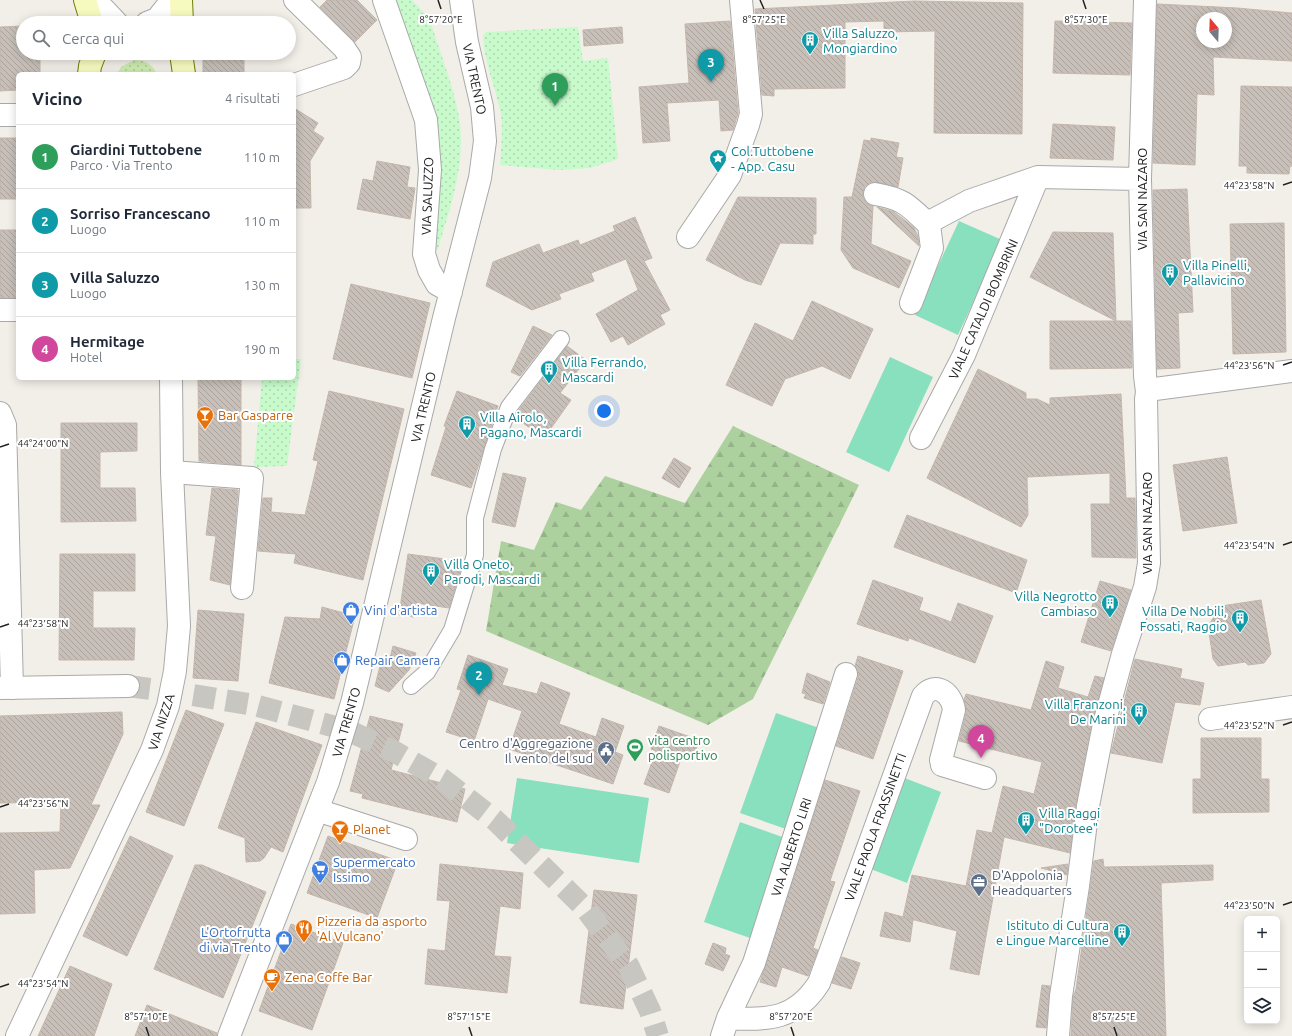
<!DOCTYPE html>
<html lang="it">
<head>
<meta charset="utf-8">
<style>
  :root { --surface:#fff; --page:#f2f2f3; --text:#1f2937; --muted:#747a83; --line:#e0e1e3; --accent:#1a73e8 }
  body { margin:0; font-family:Ubuntu,sans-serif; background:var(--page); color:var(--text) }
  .controls { position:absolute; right:12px; bottom:12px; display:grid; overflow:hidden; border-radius:6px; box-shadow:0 2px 10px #0003 }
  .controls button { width:36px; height:36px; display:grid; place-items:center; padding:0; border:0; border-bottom:1px solid var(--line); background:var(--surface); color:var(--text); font:20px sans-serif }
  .compass { position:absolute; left:1196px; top:12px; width:36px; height:36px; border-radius:50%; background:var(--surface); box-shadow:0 2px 10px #0003; rotate:341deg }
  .you { position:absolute; left:604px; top:411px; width:14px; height:14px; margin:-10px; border:3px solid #fff; border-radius:50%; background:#1a73e8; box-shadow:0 0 0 6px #1a73e833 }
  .badge { display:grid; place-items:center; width:26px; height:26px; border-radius:50%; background:var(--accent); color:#fff; font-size:13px; font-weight:700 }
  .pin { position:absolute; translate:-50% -33px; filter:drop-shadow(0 1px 2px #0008) }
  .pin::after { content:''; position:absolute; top:21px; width:14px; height:12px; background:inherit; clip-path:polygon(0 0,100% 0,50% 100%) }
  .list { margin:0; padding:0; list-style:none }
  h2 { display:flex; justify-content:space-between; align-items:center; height:52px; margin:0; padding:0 16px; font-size:17px }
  h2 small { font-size:13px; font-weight:400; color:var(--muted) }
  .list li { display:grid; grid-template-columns:26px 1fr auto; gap:12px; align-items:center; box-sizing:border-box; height:64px; padding:0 16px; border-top:1px solid var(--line) }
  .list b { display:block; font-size:15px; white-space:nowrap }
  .list p { margin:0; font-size:13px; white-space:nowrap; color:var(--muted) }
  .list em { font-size:13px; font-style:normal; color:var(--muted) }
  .icon { flex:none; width:22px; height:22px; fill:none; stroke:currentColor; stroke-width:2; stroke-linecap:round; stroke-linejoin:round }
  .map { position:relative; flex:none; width:1292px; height:1036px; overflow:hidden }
  .search { position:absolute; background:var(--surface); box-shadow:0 2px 10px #0003; left:16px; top:16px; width:280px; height:44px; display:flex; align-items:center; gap:10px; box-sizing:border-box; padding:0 14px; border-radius:22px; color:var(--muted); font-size:15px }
  .panel { position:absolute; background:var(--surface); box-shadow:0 2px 10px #0003; left:16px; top:72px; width:280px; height:308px; border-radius:6px }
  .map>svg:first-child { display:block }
</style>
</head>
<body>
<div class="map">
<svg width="1292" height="1036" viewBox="0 0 1292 1036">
  <defs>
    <pattern id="grass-dots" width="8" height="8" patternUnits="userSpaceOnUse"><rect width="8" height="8" fill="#cdebb0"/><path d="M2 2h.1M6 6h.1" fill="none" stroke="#b0c997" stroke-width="1.8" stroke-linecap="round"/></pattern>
    <pattern id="forest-firs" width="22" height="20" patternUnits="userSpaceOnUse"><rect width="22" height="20" fill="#add19e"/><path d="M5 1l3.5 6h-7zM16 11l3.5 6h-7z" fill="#95b388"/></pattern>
    <pattern id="park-dots" width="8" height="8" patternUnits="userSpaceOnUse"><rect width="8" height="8" fill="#c8facc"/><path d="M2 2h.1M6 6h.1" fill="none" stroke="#acd6af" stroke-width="1.8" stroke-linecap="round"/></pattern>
    <pattern id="building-back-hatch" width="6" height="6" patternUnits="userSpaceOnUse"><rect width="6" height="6" fill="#c7bfb8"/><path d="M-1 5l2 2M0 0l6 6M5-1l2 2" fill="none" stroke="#aba49e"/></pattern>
  </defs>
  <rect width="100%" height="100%" fill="#f2efe9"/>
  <path fill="url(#grass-dots)" d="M134,60C145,60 152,64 157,74H117L121,67Z"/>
  <path fill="url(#forest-firs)" d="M733,426L859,485L753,699L708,725L486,631L501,541L534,550L556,502L581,510L605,476L685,503Z"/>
  <path fill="url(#park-dots)" d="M396,0H412L427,16L432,26C442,60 462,106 461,141C461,178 448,214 438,249L431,248L438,168Z
    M578,27L583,61L608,58L618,159L590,168L558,170L500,165C501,149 503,131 501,115C496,88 484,63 483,36L486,32Z
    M294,359H301L287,466L254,467L262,378H294Z"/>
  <path fill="#88e0be" d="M959,221L1002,240L958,335L915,315Z
    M890,357L933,377L889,472L846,452Z
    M776,713L822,729L786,829L740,813Z
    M902,777L941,792L907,883L868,868Z
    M517,778L649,798L639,863L507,843Z
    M740,822L785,838L750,938L704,922Z"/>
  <path fill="url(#building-back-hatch)" stroke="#c4b6ab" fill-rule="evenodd" d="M327,0H357L377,20L355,42L320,7Z
    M914,1L1023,3L1022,134L934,133L935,31L884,32V21L845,22V88L774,89V96L762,95L755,9Z
    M1157,4L1237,8L1292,13V61L1213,57L1214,95L1197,94L1195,165L1153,163ZM1202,18H1226V42H1202Z
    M730,21L738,113L733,130L721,131L719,100L667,103L670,141L643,143L639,87L689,83L685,24Z
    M1055,21L1132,23L1130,75L1053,73Z
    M23,26V53H40V74H18V90L0,91V27Z
    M622,27L623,43L584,46L583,30Z
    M203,53H244V74H203Z
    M1241,86L1292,87V166H1290L1289,174L1247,173V166H1239Z
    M294,108L318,123L313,131L324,138L310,161L311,208H294Z
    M1053,124L1115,127L1113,160L1050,158Z
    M0,138H18V199H0Z
    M871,138L899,143L896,157L903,158L898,187L871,182L865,186L863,192V198L866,203L873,206L871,244L911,261L899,288L853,268L841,250L844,197H852L864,140L871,141Z
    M377,161L410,167L407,187L415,188L410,219L357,209L363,179L373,181Z
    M1187,189L1193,312L1178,313L1180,368L1157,369L1153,190Z
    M738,197L816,198V234H813V244L780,243L761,285L745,280L706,260Z
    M877,207L894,212L907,222L914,228L918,236L919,246Z
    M635,217L652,258L644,261L670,310L660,315L665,324L628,345L623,336L611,342L596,314L638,290L626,259L591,273L594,281L559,294L561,299L532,310L486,286L493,262L539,244L543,253L578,240L580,245L615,231L613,226Z
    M1284,223L1286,352L1233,354L1230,224Z
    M0,230H18V298H0Z
    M1053,232L1113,233L1116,321H1131L1132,368L1050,369V321H1116L1030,277Z
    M351,284L430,303L412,378L333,359Z
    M812,301L873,329L850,379L822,366L785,379L772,406L726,385L755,323L793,341Z
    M533,326L552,335L520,376L511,372Z
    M567,346L586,360L560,393L571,400L544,438L516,418V414Z
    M978,369L1026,393V399H1037L1050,405V398L1121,394L1126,498H1135L1136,558L1092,557L1091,504H1110V473L1027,477L1028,515L1021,527L927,478Z
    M198,378H241V465L199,461Z
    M329,391L404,409L363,580L294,563L296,554L258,551L263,498H272L271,512L305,515L318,461L313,460Z
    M457,391L498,406L471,488L431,475L446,427L444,426Z
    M61,423H137V451L100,452V488H135L136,521L61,522Z
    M1227,457L1237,523L1183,531L1173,465Z
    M674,458L691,468L679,488L662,478Z
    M503,473L526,478L515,527L492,522Z
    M212,488L238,490L230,585L210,580L216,536L206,535Z
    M907,515L1027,560L1016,593L894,547Z
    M60,554H135V591H93V628H135L134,660H59Z
    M408,554L445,559L444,569L460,571L449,608L416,603L414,617L399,615Z
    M873,580L923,598L919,610L951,622L958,603L993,616L975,663L909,638L908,641L857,624Z
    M1100,581L1131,590L1111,651L1081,642Z
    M1261,600L1271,654L1264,663L1248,665L1245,662L1218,666L1213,659L1208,626L1221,606Z
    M322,607L355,616L334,699L269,683L285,617L320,619Z
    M198,610L244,614L238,681L193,678Z
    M393,646L416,653L409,670L389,692L375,686L380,666L389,662Z
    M468,655L508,669L502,685L537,694L541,682L570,693L559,724L596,737L602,718L624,726L615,752L623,755L613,784L509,749L522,711L488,699L474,741L446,732L461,690L457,689Z
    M858,656L903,671L873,759L836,746L858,678V671L855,666Z
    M1135,659L1182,669L1180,678L1204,683L1200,705L1175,702L1162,763L1111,753Z
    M1046,661L1064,667L1058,688L1088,697L1095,676L1104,678L1092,722L1076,804L1070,853L1004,837L979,975L950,969L957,931L903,917L913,920L910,942L880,936L885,912L903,917L912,875L966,886L977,830L992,833L1003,786L1034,794L1042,762L959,741L966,713L964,700L966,694L1031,710Z
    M807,673L830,682L823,704L804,698L806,694L802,693Z
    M186,710L224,724L184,826L146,812Z
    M122,712L123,734L91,805H100L70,868L34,870L35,913L0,914V833L60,832L61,802L0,803V716Z
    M370,716L403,724L391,770L465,789L457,822L362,798L363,794L350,791Z
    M256,722L322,745L283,852L271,847L264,858L260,861L246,862L245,838L218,828Z
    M659,726L699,740L694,756L683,753L669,793L644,784L656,751L651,749Z
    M1201,738H1261V779H1269V812L1193,813V779H1201Z
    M825,780L860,791L830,881L835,882L813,948L818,950L808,976L782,967L776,987L760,982Z
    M130,836L173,856L127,956L83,936Z
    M328,836L398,861L377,918L307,893Z
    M1103,859L1104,867L1213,865V880L1161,883L1166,1036H1071L1073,997L1076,989L1094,861Z
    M440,864L523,873L520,909L500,906L494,956L511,957L507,993L425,984L428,949L445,951L450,901L437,900Z
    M1068,864L1067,875L1041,868Z
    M195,865H202L266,892L223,998L154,969Z
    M594,890L637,895L623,1009L580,1003Z
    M291,924L343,943L312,1030L259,1011Z
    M713,943L726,948L725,954L730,956L723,971L705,964Z
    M842,957L860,963L851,989L832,983Z
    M70,966L112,984L94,1036H38Z
    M1042,985L1050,986L1046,1028L1036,1027Z
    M147,1005L217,1033V1036H135Z"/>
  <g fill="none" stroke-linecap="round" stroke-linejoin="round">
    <path stroke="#c8c6c1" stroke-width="22" stroke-dasharray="22 11" stroke-linecap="butt" d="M128,686L181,693L254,705L347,730L395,752L442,779L495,820L585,908L628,965L650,1011L658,1036"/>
    <g stroke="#a9a9a9" stroke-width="18">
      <path id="pedestrian" d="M411,686L427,672L452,630L475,555V518L493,449L509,407L561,339"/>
    </g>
    <g stroke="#a9a9a9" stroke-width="24">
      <path id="minor" d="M95,0L117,23
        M384,0L426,120L430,170L424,254L429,270L437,284L451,292
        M147,23L157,19L172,0
        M294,85L344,68L349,63L350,57L344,48L295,0
        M875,194C904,199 908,205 929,225
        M688,237L730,175L748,125L751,114L741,0
        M911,303L932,248L929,225L935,219L969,201L1038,177L1140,179
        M0,310H18
        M1147,392L1155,389L1292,371
        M0,413L5,425L12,688
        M921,438L964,355L1038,177
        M172,472L252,478L242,588
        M1210,719L1292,707
        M317,810L406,839
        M728,1018L754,963L846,674
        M229,1036L328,782L352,703L444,318L480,178L485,141L482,107L467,42L461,0
        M722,1036L728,1018C768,1021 796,1019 819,983L923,696C936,680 952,694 954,710L941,760L942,765L985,778
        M1058,1036L1061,996L1078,886L1088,806L1104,724L1123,654L1145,587L1149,563L1146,399L1147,392L1145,376L1140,179L1145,0"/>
    </g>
    <g stroke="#a9a9a9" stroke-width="24">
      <path id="tertiary" d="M0,115H18
        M0,688L128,686
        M17,1036L152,750L168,706L175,671L179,626L172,472L171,378"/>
    </g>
    <g stroke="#707d05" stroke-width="24">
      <path id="secondary" d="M85,0L92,23
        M181,0L182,23
        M181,53L184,74
        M89,74L90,66L95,53"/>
    </g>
    <use href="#pedestrian" stroke="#fff" stroke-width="16"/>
    <use href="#minor" stroke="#fff" stroke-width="22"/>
    <use href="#tertiary" stroke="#fff" stroke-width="22"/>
    <use href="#secondary" stroke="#f7fabf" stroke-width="22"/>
  </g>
  <path fill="none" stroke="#222" stroke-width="1.5" d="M438,0L441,9M760,0L764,9M1083,0L1086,9M1283,185L1292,182M1283,365L1292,362M0,447L9,444M1283,545L1292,542M0,627L9,624M1283,725L1292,722M0,807L9,804M1283,905L1292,902M0,987L9,984M146,1027L149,1036M469,1027L472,1036M791,1027L794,1036M1114,1027L1117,1036"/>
  <defs>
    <g id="building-pin" transform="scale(0.9)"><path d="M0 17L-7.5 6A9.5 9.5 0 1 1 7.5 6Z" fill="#0f9aa8" stroke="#fff"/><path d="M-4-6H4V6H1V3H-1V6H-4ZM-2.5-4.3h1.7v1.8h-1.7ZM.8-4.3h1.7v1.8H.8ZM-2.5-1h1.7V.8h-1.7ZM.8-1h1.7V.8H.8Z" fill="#fff"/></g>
    <g id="sight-pin" transform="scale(0.9)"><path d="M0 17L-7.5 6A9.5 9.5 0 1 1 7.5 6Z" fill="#0f9aa8" stroke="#fff"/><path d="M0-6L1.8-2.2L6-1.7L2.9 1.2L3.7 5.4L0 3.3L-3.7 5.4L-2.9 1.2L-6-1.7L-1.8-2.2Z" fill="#fff"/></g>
    <g id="bar-pin" transform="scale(0.9)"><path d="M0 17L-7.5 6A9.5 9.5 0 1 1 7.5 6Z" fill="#e8710a" stroke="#fff"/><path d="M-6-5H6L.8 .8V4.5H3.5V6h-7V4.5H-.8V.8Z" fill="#fff"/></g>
    <g id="shop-pin" transform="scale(0.9)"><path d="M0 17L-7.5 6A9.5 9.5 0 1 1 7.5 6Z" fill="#3f7fe0" stroke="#fff"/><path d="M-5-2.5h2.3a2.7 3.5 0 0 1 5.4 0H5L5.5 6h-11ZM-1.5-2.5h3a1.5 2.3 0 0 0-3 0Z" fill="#fff"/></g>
    <g id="stadium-pin" transform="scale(0.9)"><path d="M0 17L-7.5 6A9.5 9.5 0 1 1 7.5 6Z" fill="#2e9e5b" stroke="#fff"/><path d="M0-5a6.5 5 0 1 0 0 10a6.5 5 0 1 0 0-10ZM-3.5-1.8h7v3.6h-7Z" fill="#fff"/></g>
    <g id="civic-pin" transform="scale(0.9)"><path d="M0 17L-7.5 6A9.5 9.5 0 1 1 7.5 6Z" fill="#5c6f8a" stroke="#fff"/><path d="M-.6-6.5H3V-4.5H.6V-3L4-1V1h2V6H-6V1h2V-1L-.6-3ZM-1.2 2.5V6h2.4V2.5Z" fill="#fff"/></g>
    <g id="supermarket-pin" transform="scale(0.9)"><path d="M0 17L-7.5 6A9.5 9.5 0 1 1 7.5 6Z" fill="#3f7fe0" stroke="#fff"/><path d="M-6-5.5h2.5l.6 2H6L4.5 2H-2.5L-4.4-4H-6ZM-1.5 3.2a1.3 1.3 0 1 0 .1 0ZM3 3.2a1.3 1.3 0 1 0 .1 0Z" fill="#fff"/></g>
    <g id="office-pin" transform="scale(0.9)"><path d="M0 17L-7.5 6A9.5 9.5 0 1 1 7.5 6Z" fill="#5c6f8a" stroke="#fff"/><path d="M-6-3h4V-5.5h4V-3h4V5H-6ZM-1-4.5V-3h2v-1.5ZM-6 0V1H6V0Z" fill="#fff"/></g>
    <g id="restaurant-pin" transform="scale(0.9)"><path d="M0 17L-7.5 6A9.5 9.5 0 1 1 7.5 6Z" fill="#e8710a" stroke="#fff"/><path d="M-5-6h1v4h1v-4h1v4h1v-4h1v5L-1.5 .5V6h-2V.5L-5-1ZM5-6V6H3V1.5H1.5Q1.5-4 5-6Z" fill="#fff"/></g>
    <g id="cafe-pin" transform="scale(0.9)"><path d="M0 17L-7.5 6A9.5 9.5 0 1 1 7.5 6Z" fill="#e8710a" stroke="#fff"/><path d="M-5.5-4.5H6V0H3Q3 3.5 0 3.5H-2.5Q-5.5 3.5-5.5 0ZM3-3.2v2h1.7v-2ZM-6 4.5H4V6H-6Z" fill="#fff"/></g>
  </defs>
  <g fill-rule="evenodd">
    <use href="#building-pin" x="810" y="40"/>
    <use href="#sight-pin" x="718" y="158"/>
    <use href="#building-pin" x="1170" y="272"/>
    <use href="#building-pin" x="549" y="369"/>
    <use href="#bar-pin" x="205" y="415"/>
    <use href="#building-pin" x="467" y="424"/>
    <use href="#building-pin" x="431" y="571"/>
    <use href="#building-pin" x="1110" y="603"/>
    <use href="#shop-pin" x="351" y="610"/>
    <use href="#building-pin" x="1240" y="618"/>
    <use href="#shop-pin" x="342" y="660"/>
    <use href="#building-pin" x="1139" y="711"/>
    <use href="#stadium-pin" x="635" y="747"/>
    <use href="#civic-pin" x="606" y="750"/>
    <use href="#building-pin" x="1026" y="820"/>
    <use href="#bar-pin" x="340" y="829"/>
    <use href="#supermarket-pin" x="320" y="869"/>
    <use href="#office-pin" x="979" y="882"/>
    <use href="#restaurant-pin" x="304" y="928"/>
    <use href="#building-pin" x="1122" y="932"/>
    <use href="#shop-pin" x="284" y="939"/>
    <use href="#cafe-pin" x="272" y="977"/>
  </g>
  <g text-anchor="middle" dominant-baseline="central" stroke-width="4" stroke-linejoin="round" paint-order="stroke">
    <g font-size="13" fill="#0d838f" stroke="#fff" text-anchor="start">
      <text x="823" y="33">Villa Saluzzo,<tspan x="823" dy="15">Mongiardino</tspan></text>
      <text x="731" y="151">Col.Tuttobene<tspan x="731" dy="15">- App. Casu</tspan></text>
      <text x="1183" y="265">Villa Pinelli,<tspan x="1183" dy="15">Pallavicino</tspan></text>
      <text x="562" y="362">Villa Ferrando,<tspan x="562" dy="15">Mascardi</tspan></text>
      <text x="480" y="417">Villa Airolo,<tspan x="480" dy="15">Pagano, Mascardi</tspan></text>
      <text x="444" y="564">Villa Oneto,<tspan x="444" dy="15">Parodi, Mascardi</tspan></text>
      <text x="1097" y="596" text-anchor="end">Villa Negrotto<tspan x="1097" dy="15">Cambiaso</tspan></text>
      <text x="1227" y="611" text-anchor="end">Villa De Nobili,<tspan x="1227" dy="15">Fossati, Raggio</tspan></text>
      <text x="1126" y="704" text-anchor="end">Villa Franzoni,<tspan x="1126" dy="15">De Marini</tspan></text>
      <text x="1039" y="813">Villa Raggi<tspan x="1039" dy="15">"Dorotee"</tspan></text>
      <text x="1109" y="925" text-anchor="end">Istituto di Cultura<tspan x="1109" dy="15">e Lingue Marcelline</tspan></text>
    </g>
    <g font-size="13" fill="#222" stroke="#fff">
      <text transform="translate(475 79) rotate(78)">VIA TRENTO</text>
      <text transform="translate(427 196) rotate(-88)">VIA SALUZZO</text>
      <text transform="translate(1142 199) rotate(-90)">VIA SAN NAZARO</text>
      <text transform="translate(983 309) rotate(-66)">VIALE CATALDI BOMBRINI</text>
      <text transform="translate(423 407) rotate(-77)">VIA TRENTO</text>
      <text transform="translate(1147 523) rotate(-90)">VIA SAN NAZARO</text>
      <text transform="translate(161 722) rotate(-72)">VIA NIZZA</text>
      <text transform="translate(346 722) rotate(-74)">VIA TRENTO</text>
      <text transform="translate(875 827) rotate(-70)">VIALE PAOLA FRASSINETTI</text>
      <text transform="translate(791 847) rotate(-72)">VIA ALBERTO LIRI</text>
    </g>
    <g font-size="13" fill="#c56008" stroke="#fff" text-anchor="start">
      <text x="218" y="415">Bar Gasparre</text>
      <text x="353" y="829">Planet</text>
      <text x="317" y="921">Pizzeria da asporto<tspan x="317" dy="15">'Al Vulcano'</tspan></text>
      <text x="285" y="977">Zena Coffe Bar</text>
    </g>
    <g font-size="13" fill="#366cbe" stroke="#fff" text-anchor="start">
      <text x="364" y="610">Vini d'artista</text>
      <text x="355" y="660">Repair Camera</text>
      <text x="333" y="862">Supermercato<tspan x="333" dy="15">Issimo</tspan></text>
      <text x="271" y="932" text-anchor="end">L'Ortofrutta<tspan x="271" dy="15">di via Trento</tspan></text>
    </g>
    <g font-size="13" fill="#27864d" stroke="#fff" text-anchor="start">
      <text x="648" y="740">vita centro<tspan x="648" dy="15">polisportivo</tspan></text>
    </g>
    <g font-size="13" fill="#4e5e75" stroke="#fff" text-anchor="end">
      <text x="593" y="743">Centro d'Aggregazione<tspan x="593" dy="15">Il vento del sud</tspan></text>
      <text x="992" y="875" text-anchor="start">D'Appolonia<tspan x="992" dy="15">Headquarters</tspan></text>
    </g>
  </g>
  <g font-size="10" text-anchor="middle" fill="#222" stroke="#fff" stroke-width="4" stroke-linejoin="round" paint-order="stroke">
    <text x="441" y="23">8°57'20"E</text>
    <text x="764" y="23">8°57'25"E</text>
    <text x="1086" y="23">8°57'30"E</text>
    <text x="1249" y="189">44°23'58"N</text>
    <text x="1249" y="369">44°23'56"N</text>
    <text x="43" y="447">44°24'00"N</text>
    <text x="1249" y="549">44°23'54"N</text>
    <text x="43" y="627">44°23'58"N</text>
    <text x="1249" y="729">44°23'52"N</text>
    <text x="43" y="807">44°23'56"N</text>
    <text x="1249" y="909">44°23'50"N</text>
    <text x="43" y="987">44°23'54"N</text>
    <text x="146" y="1020">8°57'10"E</text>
    <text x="469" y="1020">8°57'15"E</text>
    <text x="791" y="1020">8°57'20"E</text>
    <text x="1114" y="1020">8°57'25"E</text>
  </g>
</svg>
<div class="controls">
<button>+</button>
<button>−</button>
<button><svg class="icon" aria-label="layers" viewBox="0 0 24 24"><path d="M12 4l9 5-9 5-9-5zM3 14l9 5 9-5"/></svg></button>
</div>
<svg class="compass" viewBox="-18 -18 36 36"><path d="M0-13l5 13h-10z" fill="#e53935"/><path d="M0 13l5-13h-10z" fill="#747a83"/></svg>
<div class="you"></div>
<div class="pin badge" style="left:555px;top:106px;background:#2e9e5b">1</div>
<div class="pin badge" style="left:479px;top:695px;background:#0f9aa8">2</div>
<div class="pin badge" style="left:711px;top:82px;background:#0f9aa8">3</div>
<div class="pin badge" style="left:981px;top:758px;background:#d1479c">4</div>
<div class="search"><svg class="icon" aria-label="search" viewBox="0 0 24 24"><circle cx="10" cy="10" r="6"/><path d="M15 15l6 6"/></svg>Cerca qui</div>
<section class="panel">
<h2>Vicino<small>4 risultati</small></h2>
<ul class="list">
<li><span class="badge" style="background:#2e9e5b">1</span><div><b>Giardini Tuttobene</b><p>Parco · Via Trento</p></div><em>110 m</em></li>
<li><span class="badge" style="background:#0f9aa8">2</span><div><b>Sorriso Francescano</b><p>Luogo</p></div><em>110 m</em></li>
<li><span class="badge" style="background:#0f9aa8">3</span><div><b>Villa Saluzzo</b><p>Luogo</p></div><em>130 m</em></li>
<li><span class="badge" style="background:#d1479c">4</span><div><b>Hermitage</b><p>Hotel</p></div><em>190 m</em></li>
</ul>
</section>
</div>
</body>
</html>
